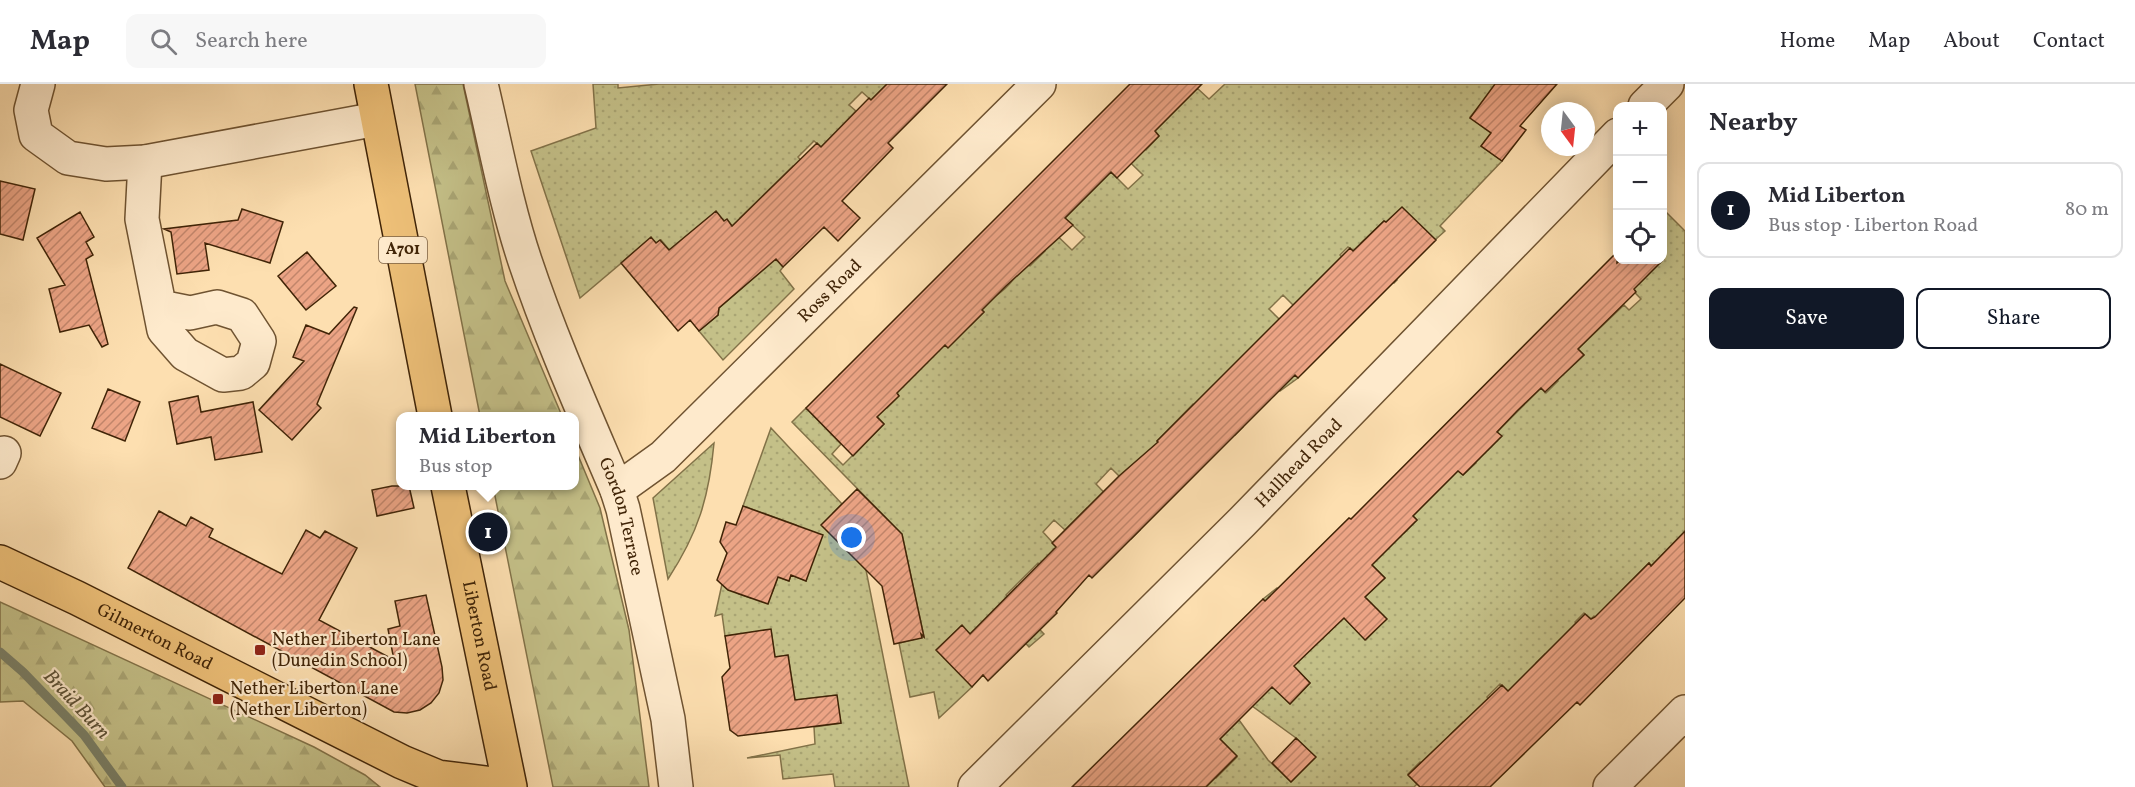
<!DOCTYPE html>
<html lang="en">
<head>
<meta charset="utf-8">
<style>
  :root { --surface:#fff; --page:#f7f7f7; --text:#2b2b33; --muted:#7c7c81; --line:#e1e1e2; --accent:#111827 }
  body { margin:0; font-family:Vollkorn,serif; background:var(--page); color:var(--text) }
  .controls { position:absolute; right:18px; top:18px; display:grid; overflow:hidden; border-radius:12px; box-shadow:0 3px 15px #0003 }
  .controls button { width:54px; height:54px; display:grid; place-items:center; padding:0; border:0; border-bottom:2px solid var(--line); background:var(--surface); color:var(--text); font:30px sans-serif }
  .compass { position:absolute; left:1541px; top:18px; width:54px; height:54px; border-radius:50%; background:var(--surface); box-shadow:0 3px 15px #0003; rotate:165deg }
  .you { position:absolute; left:852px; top:454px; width:21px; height:21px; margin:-15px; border:4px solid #fff; border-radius:50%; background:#1a73e8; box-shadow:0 0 0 9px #1a73e833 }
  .badge { display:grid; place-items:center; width:39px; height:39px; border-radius:50%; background:var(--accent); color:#fff; font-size:20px; font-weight:700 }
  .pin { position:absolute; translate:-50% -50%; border:3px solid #fff; box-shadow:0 2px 6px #0006 }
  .popup { position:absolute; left:396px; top:328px; width:183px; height:78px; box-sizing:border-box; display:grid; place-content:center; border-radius:12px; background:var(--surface); filter:drop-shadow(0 2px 4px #0005); font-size:20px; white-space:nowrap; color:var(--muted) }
  .popup b { font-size:22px; color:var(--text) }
  .popup::after { content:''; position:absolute; left:50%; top:100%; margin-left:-12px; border:12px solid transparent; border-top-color:var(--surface) }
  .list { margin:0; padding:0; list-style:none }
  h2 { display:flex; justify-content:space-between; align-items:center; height:78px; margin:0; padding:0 24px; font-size:26px }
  h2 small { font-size:20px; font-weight:400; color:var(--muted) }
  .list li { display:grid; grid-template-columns:39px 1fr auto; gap:18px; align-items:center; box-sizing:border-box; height:96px; margin:0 12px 12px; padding:0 12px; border:2px solid var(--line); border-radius:12px }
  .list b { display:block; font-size:22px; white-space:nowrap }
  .list p { margin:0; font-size:20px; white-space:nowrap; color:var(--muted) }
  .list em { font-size:20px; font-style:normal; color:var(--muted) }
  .actions { display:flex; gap:12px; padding:18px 24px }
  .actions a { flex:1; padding:14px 0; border:2px solid var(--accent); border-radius:12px; text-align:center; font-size:21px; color:var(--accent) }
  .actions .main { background:var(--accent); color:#fff }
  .icon { flex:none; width:33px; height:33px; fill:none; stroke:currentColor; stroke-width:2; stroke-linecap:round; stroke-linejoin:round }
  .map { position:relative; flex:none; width:1685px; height:703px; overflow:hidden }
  header { display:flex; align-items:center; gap:36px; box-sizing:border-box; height:84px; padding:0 30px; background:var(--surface); border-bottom:2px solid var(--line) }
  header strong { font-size:28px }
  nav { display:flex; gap:33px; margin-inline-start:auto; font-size:21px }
  .search { width:420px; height:54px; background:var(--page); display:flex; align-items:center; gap:15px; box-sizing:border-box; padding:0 21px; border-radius:12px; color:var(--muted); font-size:22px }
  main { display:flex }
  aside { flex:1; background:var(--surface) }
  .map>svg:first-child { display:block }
</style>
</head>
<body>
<header>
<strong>Map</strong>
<div class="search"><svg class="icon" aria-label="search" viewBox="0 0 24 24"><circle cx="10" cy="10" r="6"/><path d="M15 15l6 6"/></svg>Search here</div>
<nav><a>Home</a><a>Map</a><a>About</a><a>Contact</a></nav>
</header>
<main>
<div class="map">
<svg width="1685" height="703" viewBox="0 0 1685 703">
  <defs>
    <pattern id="grass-dots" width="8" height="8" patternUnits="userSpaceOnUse" patternTransform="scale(1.5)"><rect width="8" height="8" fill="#c4c088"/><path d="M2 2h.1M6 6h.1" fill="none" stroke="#a9a574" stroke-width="1.8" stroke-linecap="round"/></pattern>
    <pattern id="forest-firs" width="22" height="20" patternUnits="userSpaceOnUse" patternTransform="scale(1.5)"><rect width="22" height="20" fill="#c4c088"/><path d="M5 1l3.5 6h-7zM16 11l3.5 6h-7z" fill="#a9a574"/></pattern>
    <pattern id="building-hatch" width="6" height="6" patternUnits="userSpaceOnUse" patternTransform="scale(1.5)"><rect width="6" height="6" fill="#eca485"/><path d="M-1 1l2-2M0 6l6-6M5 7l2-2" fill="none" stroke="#c1856b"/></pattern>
  </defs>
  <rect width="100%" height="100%" fill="#fddfb0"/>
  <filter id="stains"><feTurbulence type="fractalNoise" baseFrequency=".00333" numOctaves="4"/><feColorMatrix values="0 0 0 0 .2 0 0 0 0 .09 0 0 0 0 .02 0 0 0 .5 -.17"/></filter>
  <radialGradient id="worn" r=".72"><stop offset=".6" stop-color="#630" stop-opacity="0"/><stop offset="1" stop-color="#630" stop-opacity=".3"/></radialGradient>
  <path fill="url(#grass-dots)" stroke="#827248" stroke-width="1.5" d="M593,0H618V4L659,0H887L871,16L862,8L849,21L856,27L821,63L814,57L798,73L833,109L827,115L793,82L740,134L783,183L780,187L794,205L723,276L699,247L718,231L719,224L742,204L729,188L741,153L727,136L724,137L716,128L671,168L661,156L656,159L651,154L580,214L531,67L596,44Z
    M1225,0H1497L1470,33L1491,49L1481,62L1502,77L1440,142L1445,147L1435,156L1384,137L1361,159L1397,196L1394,199L1348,163L1340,171L1344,175L1294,222L1283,211L1269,225L1280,236L1298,294L1280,307L1245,271L1208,307L1243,343L1235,351L1233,350L1228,354L1193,320L1157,357L1159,359L1120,393L1111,384L1096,400L1140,446L1131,455L1087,424L1065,446L1054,436L1043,448L1064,471L1067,509L1038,479L1006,511L1044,550L1029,563L1016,549L990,531L970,550L961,542L940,563L972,603L939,634L934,608L910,613L899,559L924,553L902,450L792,338L806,324L841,360L832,370L843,381L884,340L839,291L847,284L887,324L899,312L892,304L930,267L971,241L984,228L977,221C999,213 1016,198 1024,175L1030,182L1045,167L1005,127L1018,114L1072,166L1085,153L1065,134L1111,88L1128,105L1143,91L1092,41L1106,27L1146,66L1159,52L1155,47L1197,4L1209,15Z
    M1663,125L1685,147V447L1664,494L1649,479L1621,507L1630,568L1594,532L1591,535L1584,529L1575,538L1581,545L1551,575L1545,570L1536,579L1524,624L1500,600L1487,613L1496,623L1472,647L1463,638L1450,651L1493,695L1425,683L1420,678L1408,690L1417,700L1414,703H1187L1198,676L1216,694L1237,673L1220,655L1239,636L1268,676L1291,698L1315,673L1296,654L1252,622L1272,602L1290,620L1310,599L1293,582L1311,563L1263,515L1277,504L1324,552L1344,534L1366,556L1386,535L1365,513L1385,494L1357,466L1404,449L1417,436L1412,431L1457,386L1463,391L1476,379L1442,345L1454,332L1488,366L1501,352L1497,348L1541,304L1546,309L1558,297L1525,262L1537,249L1571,283L1584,271L1578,265L1624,221L1629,226L1641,215L1608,181L1614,175L1639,200L1659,179L1656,176H1662Z
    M771,344L842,420L833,429L866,486L909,703H835L833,690L783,695L780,671L747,674L815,660L814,643L841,639L836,611L795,616L788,571L775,573L771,546L725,552L722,530L715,532L722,500L739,510L751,514L755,503L772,509L778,493L789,497L791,491L806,497L791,456L796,441L743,422Z
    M714,359C709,414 698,449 668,495L653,414Z"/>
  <path fill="url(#forest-firs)" stroke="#827248" stroke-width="1.5" d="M415,0H463L505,197L562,332H480Z
    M575,364L600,424L629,546L649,703H553L493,402H575Z
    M0,518L314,663L365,691L380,703H105L72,657L23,617L0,618Z"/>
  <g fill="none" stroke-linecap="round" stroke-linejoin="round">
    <path stroke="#7a8068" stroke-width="9" d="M0,568L23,588L84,651L122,703"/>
  </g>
  <path fill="url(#building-hatch)" stroke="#402407" stroke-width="1.5" d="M887,0H947L888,59L893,64L842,117L860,134L838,157L824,143L783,183L776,175L719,224L718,231L699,247L690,236L678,247L621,179L651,153L656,159L660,156L669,166L716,127L724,137L727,135L732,142L817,59L821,63L869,14L871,16Z
    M1130,0H1202L1155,47L1159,52L1117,94L1111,88L1065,134L1073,141L1006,202L982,226L984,228L948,264L945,261L897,309L899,312L877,333L884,340L853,372L806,324Z
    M1495,0H1557L1520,42L1526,46L1502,77L1481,62L1491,49L1470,34Z
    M0,97L35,105L23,156L0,150Z
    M1402,123L1436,156L1298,294L1295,291L1092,494L1089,491L1056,528L1057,529L988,597L983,591L972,603L936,566L962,541L970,550L1056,463L1052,459L1119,392L1158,358L1157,357L1350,164L1353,167L1384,137L1386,138Z
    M242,125L283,138L270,179L205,159L209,186L177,190L171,148L164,145L238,136Z
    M80,128L94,153L86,158L93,171L86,175L108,260L102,263L89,241L60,248L49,205L65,201L37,154Z
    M307,168L336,202L306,226L278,192Z
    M1617,168V179L1621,176H1663L1634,205L1636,208L1578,265L1584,271L1545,308L1541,304L1517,327L1497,348L1502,352L1463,391L1458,387L1413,432L1417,436L1372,481L1385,494L1365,513L1387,535L1365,556L1344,534L1294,582L1310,599L1290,620L1272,603L1220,655L1237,672L1206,703H1072L1263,515L1265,517L1349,434L1351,435Z
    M354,223L357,224L317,320L321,324L292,356L259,326L304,277L293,273L306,241L329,250Z
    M0,280L61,309L40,352L0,333Z
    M108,305L140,318L125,357L92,344Z
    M198,312L201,328L253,318L262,368L215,376L211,353L177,360L169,318Z
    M392,402H409L414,424L377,432L372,406Z
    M857,405L902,450L924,553L921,550L922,554L894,560L882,502L821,441Z
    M743,422L823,451L806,497L791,491L789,497L778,493L768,520L728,506L717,496L727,469L720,458L726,438L736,441Z
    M159,427L186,442L191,433L213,445L209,453L282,490L306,446L320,454L325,447L357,464L319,536L394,576L388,545L400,542L395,517L426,511L442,583L443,596L439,609L431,619L420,626L407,629L394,628L128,484Z
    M1685,447V514L1580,621L1577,618L1490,703H1420L1408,691L1502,601L1508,607L1585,530L1591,535L1595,533L1649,479L1651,482Z
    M771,545L775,573L788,571L795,616L837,611L841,639L738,652L730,646L722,593L730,584L725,552Z
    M1296,654L1316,673L1291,698L1272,679Z"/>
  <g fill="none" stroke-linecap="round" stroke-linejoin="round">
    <g stroke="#6f5331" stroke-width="36">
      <g id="minor">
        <path d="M38,0L31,26L36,51L68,74L106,80L145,78L377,35"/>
        <path id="s1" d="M481,0C495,59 506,120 525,177C551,255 585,331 617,406L623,425L668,635L676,703"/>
        <path d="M1645,22L1667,0"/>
        <path d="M145,78L142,135L164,246L185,270L223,291L241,289L253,279L259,257L242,231L217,223L190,229L160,223"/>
        <path d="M0,378L4,369"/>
        <path id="s2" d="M617,406L663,373L1039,0"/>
        <path id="s3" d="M975,703L1242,438L1618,51"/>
        <path d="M1610,703L1685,628"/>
      </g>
    </g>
    <g stroke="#402407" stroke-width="36">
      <g id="major">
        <path d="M371,0L435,332"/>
        <path id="s4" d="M448,402L510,703"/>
        <path id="s5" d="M0,478L77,514L402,678L438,693L509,702"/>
      </g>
    </g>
    <use href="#minor" stroke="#feeacc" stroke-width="33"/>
    <use href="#major" stroke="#eec078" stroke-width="33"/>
  </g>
  <g fill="#8f2418" stroke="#feeacc" stroke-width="2">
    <rect x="254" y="560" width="12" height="12" rx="3"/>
    <rect x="212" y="609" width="12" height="12" rx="3"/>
  </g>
  <g text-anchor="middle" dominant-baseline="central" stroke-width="4.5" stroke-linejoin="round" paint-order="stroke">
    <rect fill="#feeacc" stroke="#795f42" stroke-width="1.5" x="379" y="153" width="48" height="26" rx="4.5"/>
    <g font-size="16" font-weight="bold" fill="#402407">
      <text x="403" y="166">A701</text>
    </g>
    <g font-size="18" fill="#402407" stroke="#feeacc">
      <text stroke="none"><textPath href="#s2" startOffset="292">Ross Road</textPath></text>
      <text stroke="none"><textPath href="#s3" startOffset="458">Hallhead Road</textPath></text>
      <text stroke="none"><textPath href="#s1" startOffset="456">Gordon Terrace</textPath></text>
      <text stroke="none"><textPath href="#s4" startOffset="153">Liberton Road</textPath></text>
      <text stroke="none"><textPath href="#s5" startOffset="172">Gilmerton Road</textPath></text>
    </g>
    <g font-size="18" fill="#402407" stroke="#feeacc" text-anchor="start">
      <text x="272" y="556">Nether Liberton Lane<tspan x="272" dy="21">(Dunedin School)</tspan></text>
      <text x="230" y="605">Nether Liberton Lane<tspan x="230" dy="21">(Nether Liberton)</tspan></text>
    </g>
    <g font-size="20" font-style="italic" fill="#5d5237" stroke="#feeacc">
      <text transform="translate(76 621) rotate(47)">Braid Burn</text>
    </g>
  </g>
  <rect width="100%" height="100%" filter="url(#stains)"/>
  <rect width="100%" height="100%" fill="url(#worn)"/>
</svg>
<div class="controls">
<button>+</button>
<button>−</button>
<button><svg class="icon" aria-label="locate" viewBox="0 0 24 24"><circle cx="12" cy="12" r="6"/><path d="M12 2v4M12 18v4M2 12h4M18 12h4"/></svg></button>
</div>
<svg class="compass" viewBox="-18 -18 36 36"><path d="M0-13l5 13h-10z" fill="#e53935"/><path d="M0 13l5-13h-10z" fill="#7c7c81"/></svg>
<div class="you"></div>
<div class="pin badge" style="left:488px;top:448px">1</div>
<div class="popup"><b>Mid Liberton</b>Bus stop</div>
</div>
<aside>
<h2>Nearby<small></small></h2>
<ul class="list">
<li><span class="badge">1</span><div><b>Mid Liberton</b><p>Bus stop · Liberton Road</p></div><em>80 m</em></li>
</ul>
<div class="actions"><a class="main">Save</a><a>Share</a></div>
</aside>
</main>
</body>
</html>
